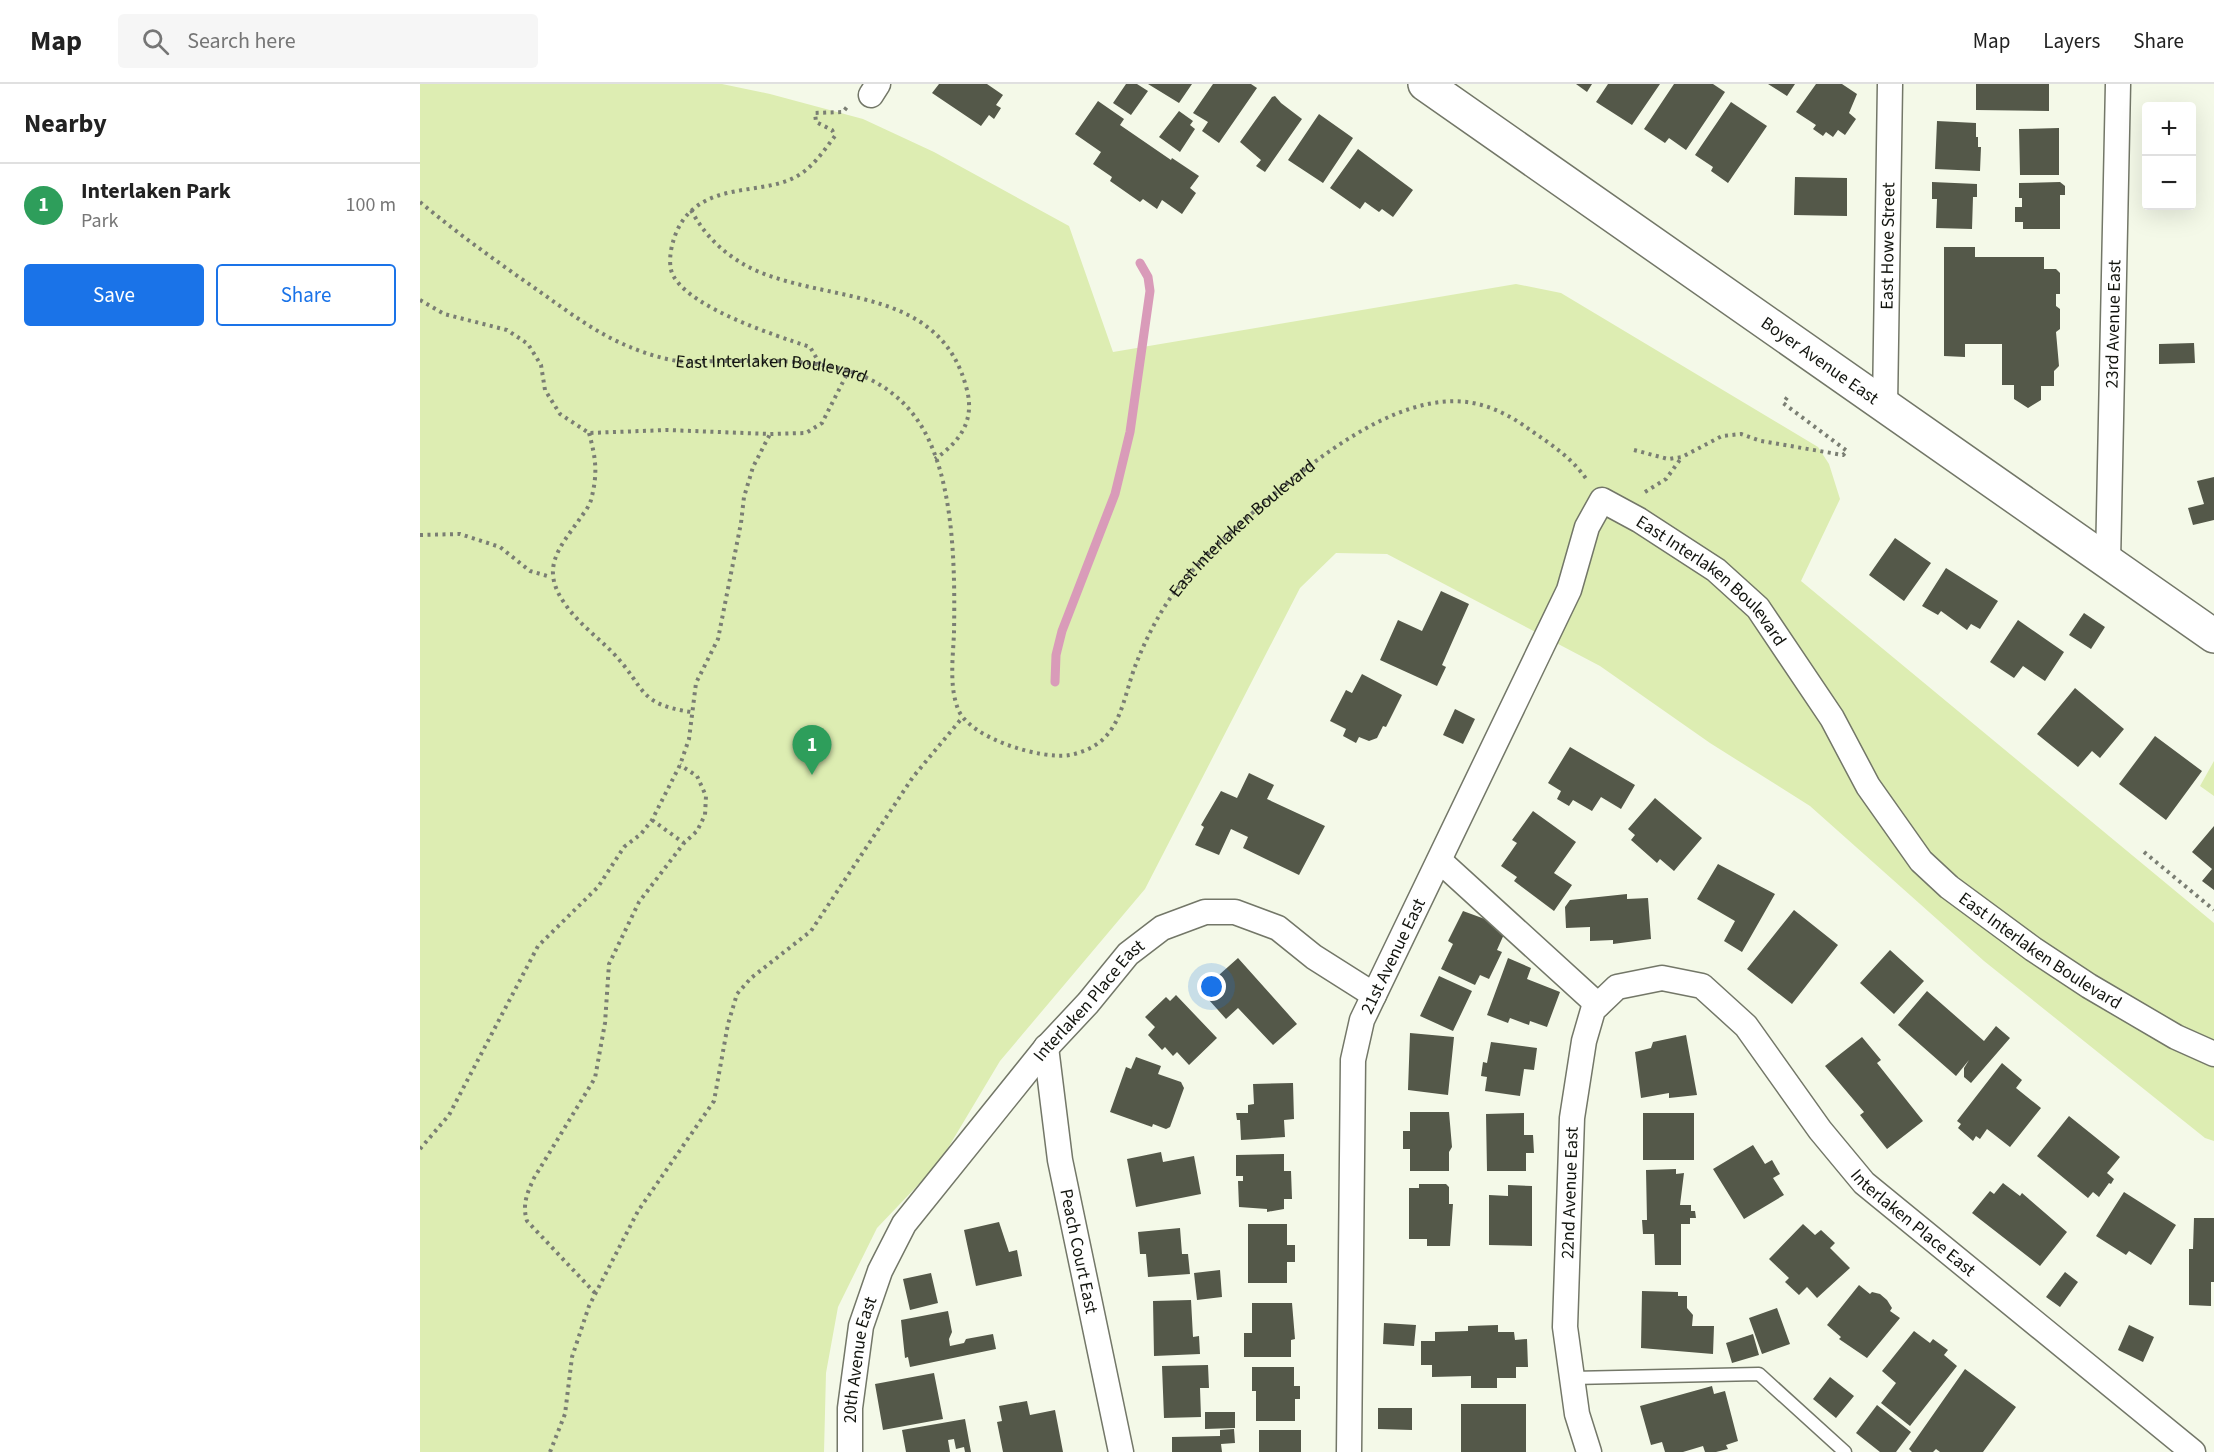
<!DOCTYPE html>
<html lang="en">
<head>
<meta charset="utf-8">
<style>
  :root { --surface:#fff; --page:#f6f6f6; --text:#222; --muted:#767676; --line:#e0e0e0; --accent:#1a73e8 }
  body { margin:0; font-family:"Source Sans 3",sans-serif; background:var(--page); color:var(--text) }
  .controls { position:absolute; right:18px; top:18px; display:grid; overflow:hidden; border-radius:6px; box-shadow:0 6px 24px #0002 }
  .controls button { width:54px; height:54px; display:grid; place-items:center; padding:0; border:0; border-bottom:2px solid var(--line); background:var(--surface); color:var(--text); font:30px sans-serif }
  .you { position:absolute; left:792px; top:903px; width:21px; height:21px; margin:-15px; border:4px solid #fff; border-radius:50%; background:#1a73e8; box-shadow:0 0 0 9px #1a73e833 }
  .badge { display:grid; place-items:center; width:39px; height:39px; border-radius:50%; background:var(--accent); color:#fff; font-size:20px; font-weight:700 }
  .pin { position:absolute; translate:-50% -50px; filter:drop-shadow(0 2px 3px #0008) }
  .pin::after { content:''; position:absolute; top:32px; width:21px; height:18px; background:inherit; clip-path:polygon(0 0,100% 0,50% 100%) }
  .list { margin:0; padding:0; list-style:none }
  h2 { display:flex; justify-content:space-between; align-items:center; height:78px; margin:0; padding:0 24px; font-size:26px }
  h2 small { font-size:20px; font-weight:400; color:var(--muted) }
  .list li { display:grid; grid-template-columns:39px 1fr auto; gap:18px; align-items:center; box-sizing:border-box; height:84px; padding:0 24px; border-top:2px solid var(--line) }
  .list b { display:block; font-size:22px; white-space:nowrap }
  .list p { margin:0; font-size:20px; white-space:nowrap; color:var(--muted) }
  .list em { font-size:20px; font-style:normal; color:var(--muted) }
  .actions { display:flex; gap:12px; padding:18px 24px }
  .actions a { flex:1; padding:14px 0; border:2px solid var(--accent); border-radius:6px; text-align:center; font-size:21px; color:var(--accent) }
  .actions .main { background:var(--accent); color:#fff }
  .icon { flex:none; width:33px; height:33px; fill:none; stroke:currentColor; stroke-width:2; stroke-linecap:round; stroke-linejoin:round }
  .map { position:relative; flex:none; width:1794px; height:1368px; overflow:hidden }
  header { display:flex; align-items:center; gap:36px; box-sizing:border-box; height:84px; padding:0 30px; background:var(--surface); border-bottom:2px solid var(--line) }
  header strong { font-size:28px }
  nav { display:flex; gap:33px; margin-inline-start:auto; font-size:21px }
  .search { width:420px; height:54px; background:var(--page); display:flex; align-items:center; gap:15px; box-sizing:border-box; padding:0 21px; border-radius:6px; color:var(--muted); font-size:22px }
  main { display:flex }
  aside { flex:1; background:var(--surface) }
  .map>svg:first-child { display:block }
</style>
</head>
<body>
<header>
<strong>Map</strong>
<div class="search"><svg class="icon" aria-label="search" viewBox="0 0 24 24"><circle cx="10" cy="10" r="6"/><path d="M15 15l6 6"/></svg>Search here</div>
<nav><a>Map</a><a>Layers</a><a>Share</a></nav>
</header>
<main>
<aside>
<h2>Nearby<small></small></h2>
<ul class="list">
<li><span class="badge" style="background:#2e9e5b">1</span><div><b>Interlaken Park</b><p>Park</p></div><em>100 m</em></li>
</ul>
<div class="actions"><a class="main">Save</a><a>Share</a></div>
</aside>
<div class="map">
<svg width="1794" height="1368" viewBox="0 0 1794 1368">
  <rect width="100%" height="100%" fill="#f4f9e8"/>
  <path fill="#ddedb2" d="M0,0H302L350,10L443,35L514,68L649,142L693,268L1096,200L1141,209L1398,363L1409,380L1420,415L1381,497L1794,839V1057L1785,1054L1564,877L1390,722L1290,659L1180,582L967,470L916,469L880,504L725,805L580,977L519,1079L457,1144L418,1223L406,1289L404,1368H0Z
    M1794,677V712L1780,702Z"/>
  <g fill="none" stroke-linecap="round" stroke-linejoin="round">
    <path stroke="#d99bb9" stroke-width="9" d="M635,598L636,571L642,547L695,410L710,348L730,207L728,193L720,179"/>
  </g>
  <path fill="#545849" d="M519,0H567L583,11L576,21L581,24L574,35L569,31L561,42L512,9Z
    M706,0H717L728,7L711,31L693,19Z
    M728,0H772L759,19Z
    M793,0H831L837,4L799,59L782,47L788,38L773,29Z
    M1156,0H1172L1167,8Z
    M1188,0H1240L1212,41L1176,18Z
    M1254,0H1293L1305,8L1266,66L1249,54L1245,59L1224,45Z
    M1348,0H1375L1367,12Z
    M1396,0H1422L1437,10L1429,29L1436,35L1425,51L1418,46L1413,53L1406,48L1403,52L1393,45L1396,41L1376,28Z
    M1556,0H1629V27L1556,26Z
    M855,12L861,19L882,35L845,88L836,82L841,76L820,58L852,13Z
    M678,17L704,35L700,41L751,76L752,74L779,92L770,104L776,109L762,130L742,116L737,125L723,115L720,118L690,97L692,93L673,80L681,68L655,50Z
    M1311,18L1347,42L1308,99L1291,87L1293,83L1275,71Z
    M759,27L773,37L770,41L775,45L760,68L739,53Z
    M899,30L933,54L903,99L868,76Z
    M1517,37L1556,39V53H1558V63H1561L1560,87L1515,85Z
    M1639,44V91H1600L1599,45Z
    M938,65L993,106L973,133L962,125L959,128L945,118L940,125L910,104Z
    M1375,93L1427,94V132L1374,131Z
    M1512,98L1557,100V113H1553L1552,145L1516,144L1517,115H1512Z
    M1640,98L1645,102V111H1640V145H1603V138H1595V123H1602V114H1599V99Z
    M1524,163H1555V173H1624V185H1636L1640,189V210H1636V222L1640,225V245L1636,248L1639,282L1634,287V302H1621V316L1608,324L1594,315V301H1582V260H1545V273L1524,272Z
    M1774,259L1775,279L1739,280V260Z
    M1794,393V436L1773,441L1768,424L1784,420L1777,397Z
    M1475,454L1511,479L1484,517L1449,491Z
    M1526,484L1578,517L1560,545L1551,540L1547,546L1521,527L1518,531L1502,522Z
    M1021,507L1049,520L1022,581L1026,583L1017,602L960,576L978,536L1002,547Z
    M1664,529L1685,543L1671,565L1649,551Z
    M1598,536L1644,568L1625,597L1603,582L1594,594L1570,578Z
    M942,590L982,611L966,643L963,642L957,654L949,657L939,653L936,659L923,652L926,645L910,637L926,606L932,609Z
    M1655,604L1704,645L1680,674L1672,667L1658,683L1617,650Z
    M1035,625L1055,635L1043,660L1023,651Z
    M1735,652L1782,687L1746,736L1699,700Z
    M1150,663L1215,701L1201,725L1181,713L1172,727L1153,716L1149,722L1137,715L1141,707L1128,699Z
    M829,689L854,701L847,715L905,742L879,791L823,764L828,753L811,745L799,771L775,761L784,743L781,741L801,707L817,714Z
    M1235,714L1282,754L1254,787L1240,775L1237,779L1211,756L1215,751L1208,745Z
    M1113,727L1156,758L1134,789L1152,801L1134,827L1094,797L1097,793L1081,782L1097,759L1092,756Z
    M1794,742V806L1782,797L1792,785L1772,768Z
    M1298,780L1355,810L1322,868L1304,857L1315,837L1277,815Z
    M1207,810V815L1228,814L1231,855L1193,860V856L1170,857V843L1146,844L1145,823L1150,816Z
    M1374,826L1418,861L1372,920L1327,885Z
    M1043,827L1073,838L1085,848L1077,866L1082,868L1069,895L1060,891L1055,901L1021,885L1033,860L1028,857Z
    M1470,866L1504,897L1474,930L1440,899Z
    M818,874L877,940L853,961L818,924L806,935L781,907Z
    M1088,874L1111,884L1107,895L1140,908L1127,943L1110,937L1109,941L1090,934L1088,939L1067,931Z
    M1019,892L1052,907L1033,947L1000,932Z
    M1507,907L1564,957L1576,942L1590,954L1551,999L1544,993V984L1549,976L1536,992L1478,941Z
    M756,911L797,954L769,981L757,968L753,972L745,963L742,966L728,951L735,943L725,933L746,913L750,917Z
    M990,949L1034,953L1028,1011L988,1006Z
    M1266,951L1277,1011L1249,1014V1009L1221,1014L1215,968L1231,964L1233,958Z
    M1442,953L1461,976L1457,979L1503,1037L1467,1065L1440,1031L1444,1028L1405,982Z
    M1071,958L1117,964L1114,986L1104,985L1100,1012L1065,1007L1067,993L1061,992L1063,978L1067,979Z
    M716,973L741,982L738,990L761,998L764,1004L750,1043L746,1045L733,1040L732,1043L690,1028L706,983L711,985Z
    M1582,979L1602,996L1596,1004L1621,1024L1590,1063L1567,1045L1560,1055L1556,1052L1553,1057L1538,1044L1541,1040L1537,1037Z
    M873,999L874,1035L864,1036L865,1053L821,1056L820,1036H817L816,1029H828V1021L834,1020L833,1000Z
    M990,1028H1029L1032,1063L1029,1068V1087H990V1065H983V1047H990Z
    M1104,1029V1051H1113L1114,1069H1106V1087H1067L1066,1030Z
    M1223,1029H1274V1076H1223Z
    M1649,1032L1700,1073L1687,1089L1694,1095L1691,1100L1689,1099L1679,1113L1673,1108L1668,1114L1617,1072Z
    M1333,1061L1345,1080L1352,1076L1360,1090L1353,1094L1364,1111L1324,1135L1293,1085Z
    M741,1068L743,1078L774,1072L781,1110L716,1123L707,1075Z
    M864,1070V1087H871L872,1115H864V1125L847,1128V1125L819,1123L818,1097H823V1092H816V1071Z
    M1256,1085V1090L1264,1089L1260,1121H1271V1127H1275L1276,1134H1270V1140H1261V1181H1235L1234,1150H1223L1222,1136H1227L1226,1086Z
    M1583,1099L1600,1112L1602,1109L1647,1148L1620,1182L1552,1129L1570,1107L1574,1110Z
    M999,1100H1026L1029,1103V1120H1033L1030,1162H1007V1155H989V1104H999Z
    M1088,1101L1112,1102V1162L1069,1161V1111L1088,1112Z
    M1704,1108L1756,1141L1731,1181L1709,1167L1706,1171L1676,1152Z
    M1774,1134H1794V1198H1791V1222L1769,1221V1165H1773Z
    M579,1138L589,1168L597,1166L602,1192L556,1202L544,1146Z
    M828,1140H867V1161H875V1178H867V1199H828Z
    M1383,1140L1395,1151L1401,1146L1415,1159L1410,1164L1430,1184L1397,1214L1387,1203L1379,1211L1365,1198L1369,1194L1349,1175Z
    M760,1144L762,1170H768L770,1190L728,1193L726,1170H720L718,1148Z
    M800,1186L802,1213L777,1216L774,1189Z
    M1645,1188L1658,1198L1640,1223L1626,1213Z
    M511,1189L518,1219L490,1226L483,1195Z
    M1439,1201L1450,1210L1452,1208L1460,1210L1467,1216L1472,1224L1470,1227L1480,1234L1447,1274L1419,1255L1421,1253L1407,1241Z
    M1222,1207L1258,1208V1212H1267V1224L1273,1231L1272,1242H1294L1293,1270L1221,1264Z
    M771,1216L773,1253L779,1252L780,1270L734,1272L733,1217Z
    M832,1219H872L875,1255L871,1256V1273H824V1249H832Z
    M1357,1224L1370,1260L1342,1270L1329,1234Z
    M528,1227L532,1248L529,1255L530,1262L544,1259L546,1255L573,1250L576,1265L490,1283L488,1273L485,1274L481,1236Z
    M964,1239L996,1241L994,1262L963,1260Z
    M1078,1241V1248H1094L1095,1256L1107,1255L1108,1283H1096V1294H1077V1304H1051V1292L1012,1293V1281H1001V1257H1015V1248L1048,1247V1242Z
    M1709,1241L1734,1253L1723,1278L1698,1266Z
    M1494,1247L1510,1259L1513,1255L1528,1266L1524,1271L1537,1282L1490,1342L1461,1319L1476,1299L1462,1287Z
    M1333,1250L1339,1271L1312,1279L1306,1259Z
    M788,1281L789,1304H780L781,1333L744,1334L742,1282Z
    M832,1283H874V1302H880V1315H875V1337H836V1307H832Z
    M1545,1285L1596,1323L1563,1368H1520L1516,1365L1513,1368H1492L1489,1365Z
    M514,1289L523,1335L463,1346L455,1300Z
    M1410,1293L1434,1312L1416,1334L1393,1315Z
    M1292,1302L1294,1310L1305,1307L1318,1357L1306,1361L1308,1365L1296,1368H1285L1283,1362L1263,1368H1245L1242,1358L1231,1361L1220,1322Z
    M607,1317L610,1331L635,1326L643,1368H583L577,1338L582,1337L579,1322Z
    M1041,1320H1106V1368H1041Z
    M1457,1321L1491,1348L1476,1368H1460L1436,1349Z
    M958,1324H992V1346L958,1345Z
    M785,1328H815V1344L785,1345Z
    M545,1335L551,1368H545L544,1363L536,1365L534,1355L528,1356L530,1368H486L482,1346Z
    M814,1345L815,1359L801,1360L802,1368H752V1353L800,1352V1346Z
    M839,1346H881V1368H839Z"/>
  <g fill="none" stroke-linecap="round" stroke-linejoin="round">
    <g stroke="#737768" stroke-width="15">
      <path id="lane" d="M1152,1294L1339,1290L1425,1368"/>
    </g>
    <g stroke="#737768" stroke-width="27">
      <g id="street">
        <path d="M451,11L458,0"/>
        <path id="s2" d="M1465,322L1470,0"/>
        <path id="s3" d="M1688,478L1698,0"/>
        <path d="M1020,777L1178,921"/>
        <path id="s4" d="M626,963L640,1076L701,1368"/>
        <path id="s5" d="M430,1368V1324L441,1242L460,1187L484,1140L624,966L668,919L708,870L742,844L785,828H815L858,844L894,873L954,911"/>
        <path id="s6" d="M929,1368L933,976L942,936L1149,506L1167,443L1182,416L1219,436L1296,486L1338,524L1412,634L1448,702L1501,777L1529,803L1613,865L1669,902L1756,953L1794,970"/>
        <path id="s7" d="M1169,1368L1157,1330L1145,1243L1152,1034L1164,957L1173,926L1197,903L1242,894L1282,902L1326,942L1400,1046L1444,1099L1773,1368"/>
      </g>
    </g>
    <g stroke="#737768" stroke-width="36">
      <g id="secondary">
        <path id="s8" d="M1005,0L1794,552"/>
      </g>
    </g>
    <g stroke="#7a7e73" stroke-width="4" stroke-dasharray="3 4.5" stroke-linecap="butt">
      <path id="s1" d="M0,118C37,149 76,177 116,205C146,226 175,249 210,263C224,269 243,275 258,277C272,279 287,277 301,277C371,277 450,271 496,334C535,388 535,484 534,549C533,573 529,602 538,625C549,654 621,676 650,671C664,668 678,662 687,651C703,633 707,602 716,580C725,557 737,533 751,513C777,477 814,445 847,416C901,371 990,298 1065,322C1081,327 1097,336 1110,346C1132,361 1152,374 1167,396"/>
      <path d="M271,126C286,154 308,174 337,187C415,220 521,203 547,306C555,338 539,358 515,375"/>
      <path d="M0,216L24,230L87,246L108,260L121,281L125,306L140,330L169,349L247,346L350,350L386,349L402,339L429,286"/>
      <path d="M400,280L390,263C354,251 273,225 254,193C248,184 250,168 253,158C256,147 262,135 271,127C302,98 351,111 382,89C396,79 405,65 415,52L412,46L396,38L395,29L423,28L427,23"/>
      <path d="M169,349C176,375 178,389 171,416C169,423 163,430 159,436C139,464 121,484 143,517C157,539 177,552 194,570C226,604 217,620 271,628"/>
      <path d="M1214,366L1248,375L1262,373L1302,352L1321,350L1341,357L1423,371L1427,367L1363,319L1369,311"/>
      <path d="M1225,408L1246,395L1262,373"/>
      <path d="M0,451L40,450L80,463L110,487L131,493"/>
      <path d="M232,736L264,759"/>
      <path d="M1724,768L1794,826"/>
      <path d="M0,1065L29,1031L118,862L178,803L204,763L221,750L232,736L260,681L269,655L276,599L298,555L321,439L324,413L333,383L350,350"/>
      <path d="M175,1209L107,1137C102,1121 107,1109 114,1094L175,994L185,939L189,880L219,818L264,759L277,747L285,731L286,712L277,692L260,681"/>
      <path d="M130,1368L145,1330L152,1273L169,1222L218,1127L294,1017L308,940L317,910L331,894L391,847L493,693L542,634"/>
    </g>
    <use href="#lane" stroke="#fff" stroke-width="12"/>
    <use href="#street" stroke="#fff" stroke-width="24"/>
    <use href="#secondary" stroke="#fff" stroke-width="33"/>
  </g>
  <g text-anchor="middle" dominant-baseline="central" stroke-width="6" stroke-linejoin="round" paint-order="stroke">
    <g font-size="18" fill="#12140e" stroke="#fff">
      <text stroke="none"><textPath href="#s2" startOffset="160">East Howe Street</textPath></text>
      <text stroke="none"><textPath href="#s3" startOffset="238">23rd Avenue East</textPath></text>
      <text stroke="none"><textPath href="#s8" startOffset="482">Boyer Avenue East</textPath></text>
      <text stroke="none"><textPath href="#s1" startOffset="400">East Interlaken Boulevard</textPath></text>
      <text stroke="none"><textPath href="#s1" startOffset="1281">East Interlaken Boulevard</textPath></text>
      <text stroke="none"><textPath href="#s6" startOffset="1144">East Interlaken Boulevard</textPath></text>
      <text stroke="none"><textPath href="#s6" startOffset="1648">East Interlaken Boulevard</textPath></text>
      <text stroke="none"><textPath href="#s6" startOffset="504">21st Avenue East</textPath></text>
      <text stroke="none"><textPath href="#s5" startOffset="528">Interlaken Place East</textPath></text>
      <text stroke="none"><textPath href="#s7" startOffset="262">22nd Avenue East</textPath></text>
      <text stroke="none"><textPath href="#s7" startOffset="886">Interlaken Place East</textPath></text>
      <text stroke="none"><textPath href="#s4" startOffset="207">Peach Court East</textPath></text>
      <text stroke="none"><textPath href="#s5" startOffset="93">20th Avenue East</textPath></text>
    </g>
  </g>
</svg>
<div class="controls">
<button>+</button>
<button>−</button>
</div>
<div class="you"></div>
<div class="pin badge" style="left:392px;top:691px;background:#2e9e5b">1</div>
</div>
</main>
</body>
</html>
